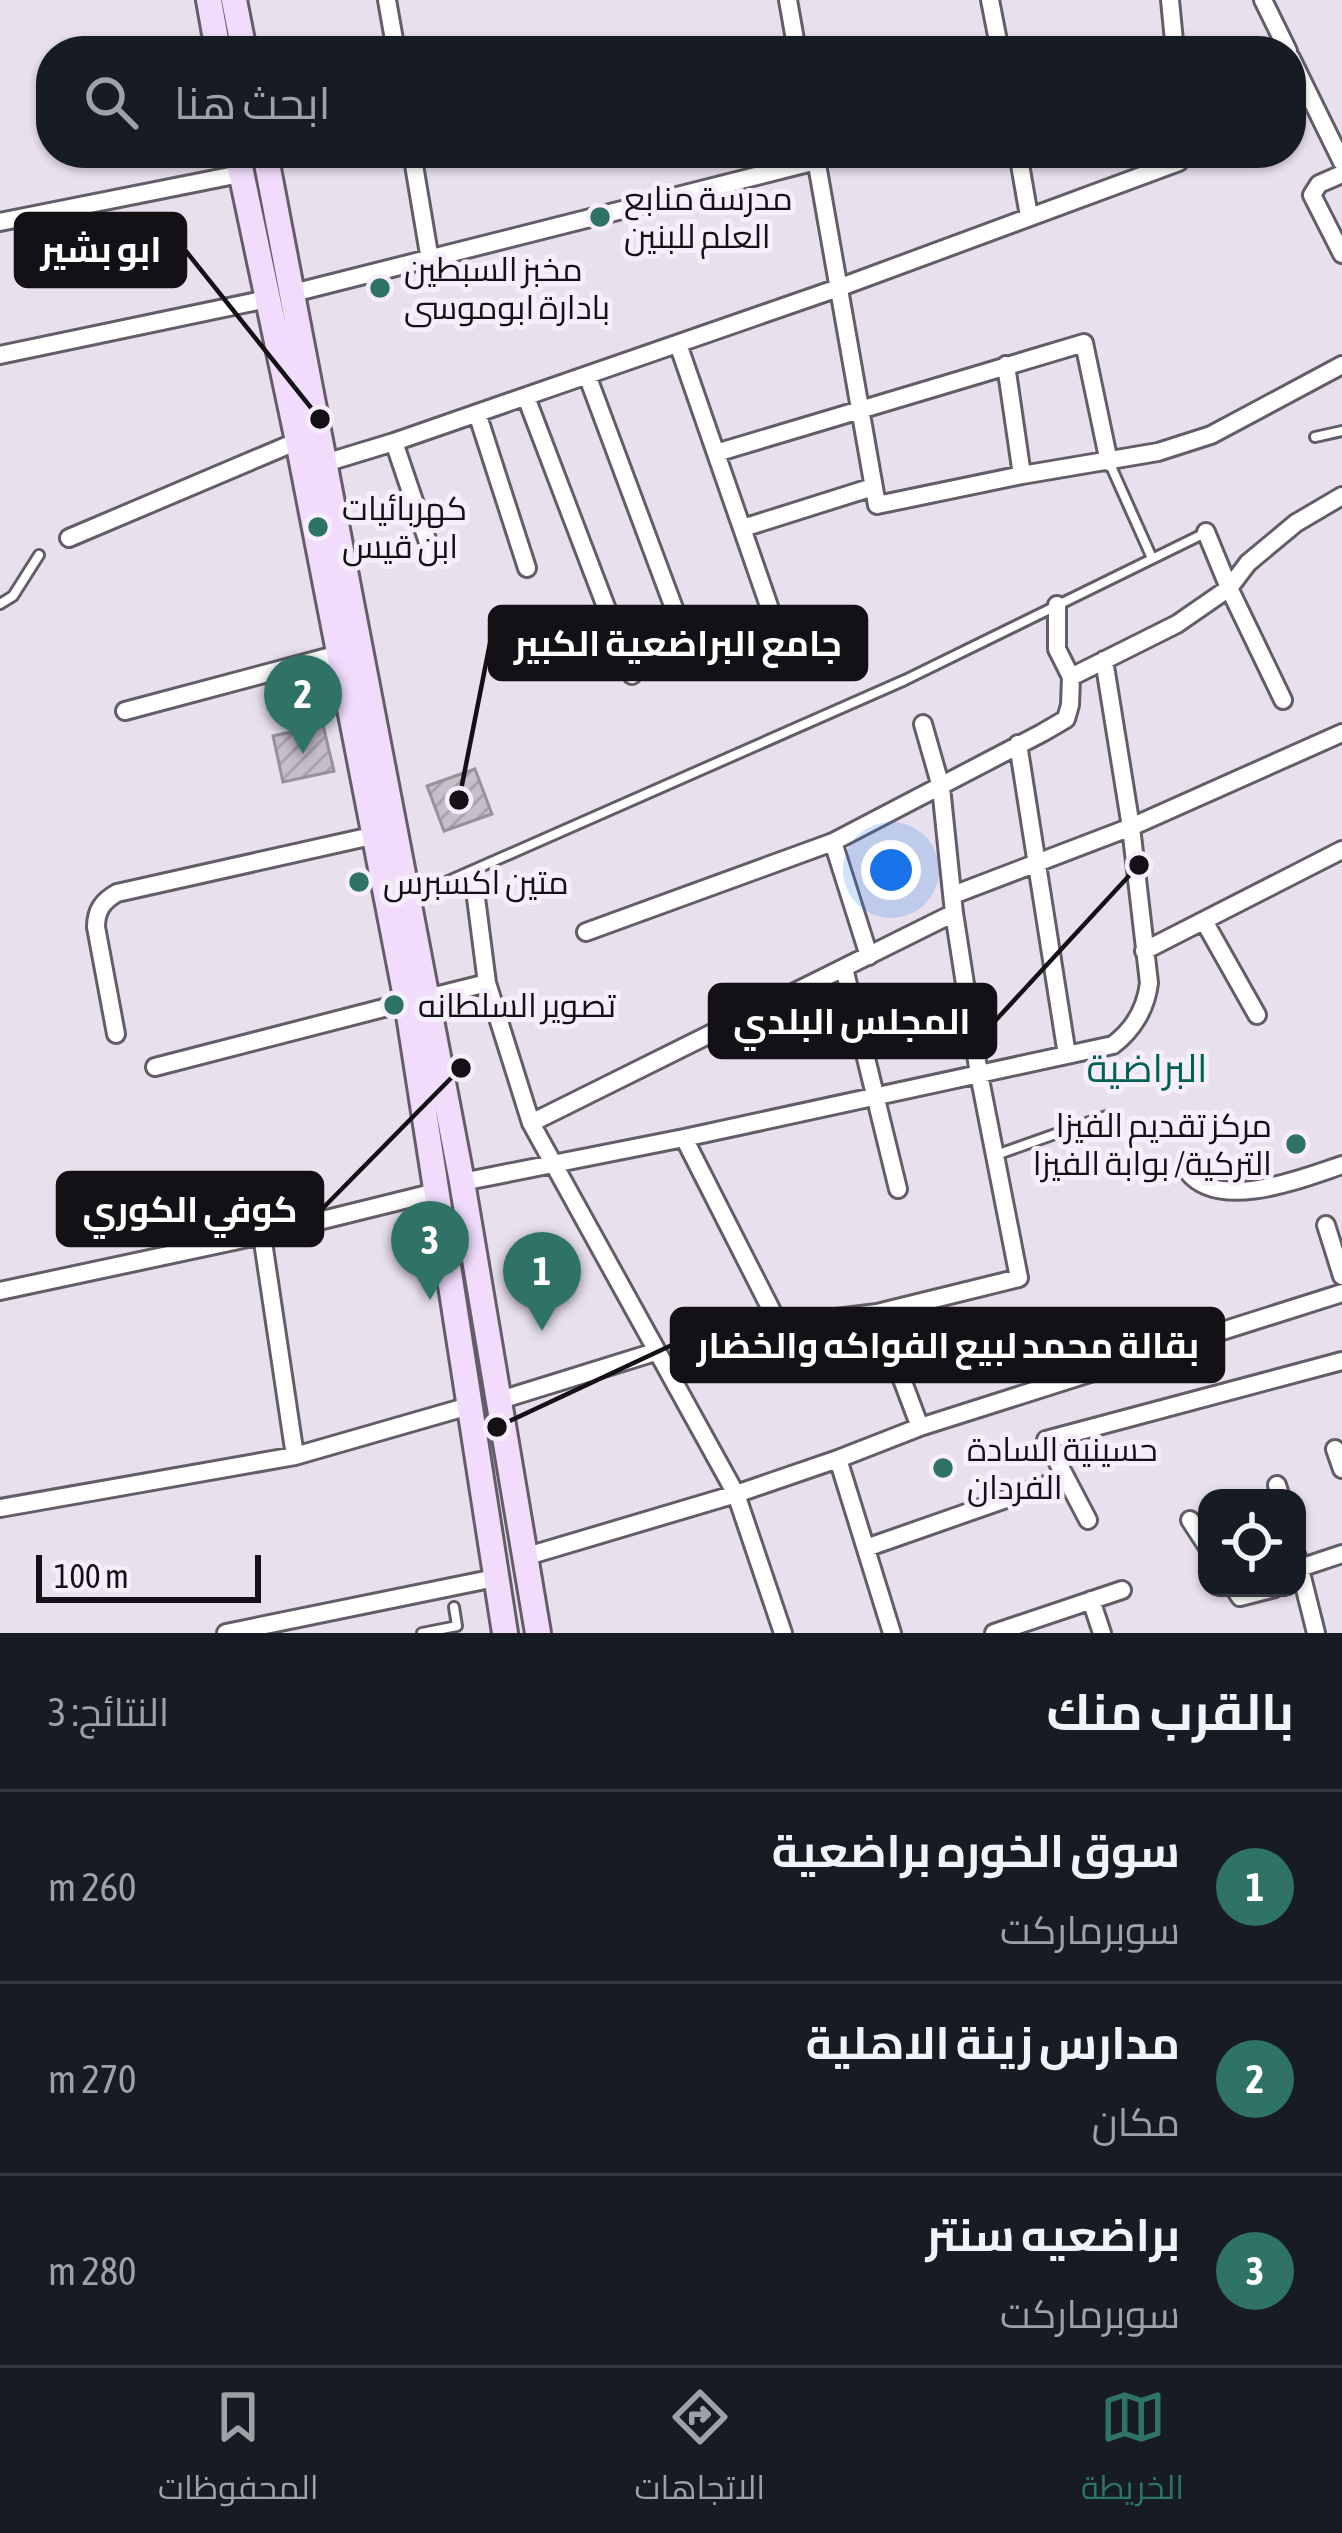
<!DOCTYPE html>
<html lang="ar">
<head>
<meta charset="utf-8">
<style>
  :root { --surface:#171b24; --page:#242831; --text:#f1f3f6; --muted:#9ea1a6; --line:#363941; --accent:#2f7367 }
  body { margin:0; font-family:"Asap Condensed",Cairo,sans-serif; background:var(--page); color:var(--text); direction:rtl }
  .controls { position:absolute; right:36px; bottom:36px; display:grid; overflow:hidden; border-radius:24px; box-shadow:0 3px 9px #0004 }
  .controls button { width:108px; height:108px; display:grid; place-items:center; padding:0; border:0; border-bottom:3px solid var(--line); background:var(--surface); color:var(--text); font:60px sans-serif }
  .scale { position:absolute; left:36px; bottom:30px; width:225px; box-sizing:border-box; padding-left:12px; border:6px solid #131115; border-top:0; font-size:33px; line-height:42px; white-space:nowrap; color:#131115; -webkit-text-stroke:9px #f6eefa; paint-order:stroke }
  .you { position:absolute; left:891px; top:870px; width:42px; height:42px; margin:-30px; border:9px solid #fff; border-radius:50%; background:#1a73e8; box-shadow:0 0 0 18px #1a73e833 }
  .badge { display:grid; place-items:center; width:78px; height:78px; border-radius:50%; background:var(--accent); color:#fff; font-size:39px; font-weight:700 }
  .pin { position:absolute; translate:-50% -99px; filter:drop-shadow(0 3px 6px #0008) }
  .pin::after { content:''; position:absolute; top:63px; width:42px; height:36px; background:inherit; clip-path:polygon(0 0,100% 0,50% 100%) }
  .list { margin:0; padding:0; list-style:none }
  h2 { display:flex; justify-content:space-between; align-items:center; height:156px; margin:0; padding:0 48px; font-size:51px }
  h2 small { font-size:39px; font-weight:400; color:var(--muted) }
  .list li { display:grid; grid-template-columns:78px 1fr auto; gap:36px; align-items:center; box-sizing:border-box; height:192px; padding:0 48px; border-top:3px solid var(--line) }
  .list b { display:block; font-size:45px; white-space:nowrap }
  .list p { margin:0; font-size:39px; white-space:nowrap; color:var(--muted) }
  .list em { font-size:39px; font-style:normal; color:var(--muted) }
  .icon { flex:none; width:66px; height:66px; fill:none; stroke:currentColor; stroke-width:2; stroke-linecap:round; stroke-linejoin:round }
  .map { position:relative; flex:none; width:1342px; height:1633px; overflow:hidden; direction:ltr }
  .search { position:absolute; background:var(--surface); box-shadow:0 3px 9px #0004; left:36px; right:36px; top:36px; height:132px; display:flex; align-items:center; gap:30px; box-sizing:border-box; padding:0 42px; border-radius:48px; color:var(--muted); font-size:45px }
  .sheet { height:732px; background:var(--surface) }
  nav { display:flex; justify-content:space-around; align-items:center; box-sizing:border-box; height:168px; border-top:3px solid var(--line); background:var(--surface); font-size:33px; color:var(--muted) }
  nav a { display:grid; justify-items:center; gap:6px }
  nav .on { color:var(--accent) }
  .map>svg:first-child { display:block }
</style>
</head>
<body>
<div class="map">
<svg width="1342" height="1633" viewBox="0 0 1342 1633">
  <defs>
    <pattern id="building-hatch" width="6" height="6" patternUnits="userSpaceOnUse" patternTransform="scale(3)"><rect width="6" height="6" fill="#c6bfca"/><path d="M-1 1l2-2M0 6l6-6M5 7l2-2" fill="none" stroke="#a9a3ad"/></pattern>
  </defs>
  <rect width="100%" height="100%" fill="#e8e1ed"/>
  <path fill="url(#building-hatch)" stroke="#98919c" stroke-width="3" d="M323,725L334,771L283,782L273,736Z
    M475,769L492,814L444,831L427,786Z"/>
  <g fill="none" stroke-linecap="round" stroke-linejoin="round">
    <g stroke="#635d67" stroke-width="14">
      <path id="lane" d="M1315,437L1342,431
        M1109,462L1152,558
        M0,604L13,596L39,555
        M410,898L905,680L1203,534
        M996,1155L1106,1116
        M422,1633L457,1626L454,1607"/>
    </g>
    <g stroke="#635d67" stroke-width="22">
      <path id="street" d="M387,0L396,51
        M788,0L797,51
        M990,0L1000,51
        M1170,0L1175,51
        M1263,0L1288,51
        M191,51L217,46
        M1291,58L1342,162
        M412,153L430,260
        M815,153L877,505L1022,475L1158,452L1211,435L1342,365
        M1018,153L1029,216
        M1342,174L1319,184L1312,195L1342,254
        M0,222L240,174
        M293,293L816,161
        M678,344L769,606
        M0,355L267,299
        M1006,365L1022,475
        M587,375L690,651
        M526,397L632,675
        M477,413L527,568
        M394,442L433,557
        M716,453L1084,343L1109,462
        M325,463L394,442L838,288L1179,162
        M743,528L873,487
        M1206,532L1229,588L1283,700
        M69,538L298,441
        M1057,605V649L1071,677
        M125,711L339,654
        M1018,744L1067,1055
        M833,842L869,956
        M475,890L487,983L531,1123L736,1494L783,1633
        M953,895L1131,827L1342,733
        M1204,921L1257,1015
        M586,932L833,842L1042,733L1066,719L1070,705L1071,677L1177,624L1229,588L1248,563L1296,523L1342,496
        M1144,951L1342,850
        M844,968L898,1189
        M427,998L487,983
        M116,1034L96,927C96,910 103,901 117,893L376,835
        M155,1067L407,1002
        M531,1123L954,913
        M684,1138L779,1325L877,1313L1019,1278L979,1074L954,913L941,787L923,724
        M1188,1172C1220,1212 1303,1178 1342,1165
        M462,1182L684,1138L1113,1045C1133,1030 1146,1008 1149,983L1131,827L1104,660
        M1326,1225L1342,1276
        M262,1235L295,1456
        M0,1291L262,1235L436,1192
        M877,1313L920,1427
        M500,1400L655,1352
        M1335,1449L1342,1469
        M838,1459L892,1633
        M1277,1485L1281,1498
        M0,1508L295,1456L469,1406
        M1088,1520L1046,1440L1342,1361
        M1190,1520L1207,1546
        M866,1548L1066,1478
        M524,1557L736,1494L838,1459L920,1427L1342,1293
        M1297,1557L1316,1633
        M1300,1568L1342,1554
        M1234,1588L1240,1597L1275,1588
        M1091,1600L1102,1633
        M226,1633L495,1578
        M994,1633L1122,1590"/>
    </g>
    <g stroke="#635d67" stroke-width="30">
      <path id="secondary" d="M209,0L218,51
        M234,0L244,51
        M237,153L298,441L407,1002L505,1633
        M265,153L462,1182L538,1633"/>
    </g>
    <use href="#lane" stroke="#fff" stroke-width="8"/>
    <use href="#street" stroke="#fff" stroke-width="16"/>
    <use href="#secondary" stroke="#f1dcfc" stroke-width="24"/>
  </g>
  <g fill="#2f7367" stroke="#f6eefa" stroke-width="4.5">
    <circle cx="600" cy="217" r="12"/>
    <circle cx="380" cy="288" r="12"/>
    <circle cx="318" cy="527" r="12"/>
    <circle cx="359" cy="882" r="12"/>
    <circle cx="394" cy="1005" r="12"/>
    <circle cx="1296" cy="1144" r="12"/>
    <circle cx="943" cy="1468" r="12"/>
  </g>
  <g text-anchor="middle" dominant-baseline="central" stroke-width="10" stroke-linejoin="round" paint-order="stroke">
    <g font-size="33" fill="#131115" stroke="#f6eefa" text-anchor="start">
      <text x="624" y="198">مدرسة منابع<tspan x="624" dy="38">العلم للبنين</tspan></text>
      <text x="404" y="269">مخبز السبطين<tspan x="404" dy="38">بادارة ابوموسى</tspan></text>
      <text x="342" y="508">كهربائيات<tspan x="342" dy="38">ابن قيس</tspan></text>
      <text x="383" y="882">متين اكسبرس</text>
      <text x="418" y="1005">تصوير السلطانه</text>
      <text x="1272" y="1125" text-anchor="end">مركز تقديم الفيزا<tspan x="1272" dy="38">التركية/ بوابة الفيزا</tspan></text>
      <text x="967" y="1449">حسينية السادة<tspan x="967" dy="38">الفردان</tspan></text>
    </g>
    <g font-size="39" fill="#006053" stroke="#f6eefa">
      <text x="1147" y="1068">البراضية</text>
    </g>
  </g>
  <path fill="none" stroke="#131115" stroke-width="4.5" d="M320 419L185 250M459 800L490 643M1139 865L995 1021M461 1068L322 1209M497 1427L672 1345"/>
  <g fill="#131115" stroke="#f6eefa" stroke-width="4.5">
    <circle cx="320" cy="419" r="12"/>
    <circle cx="459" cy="800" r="12"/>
    <circle cx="1139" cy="865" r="12"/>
    <circle cx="461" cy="1068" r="12"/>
    <circle cx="497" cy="1427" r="12"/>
  </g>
  <g fill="#131115" stroke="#131115" stroke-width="4.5">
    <rect x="16" y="214" width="169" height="72" rx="12"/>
    <rect x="490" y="607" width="376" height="72" rx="12"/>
    <rect x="710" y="985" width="285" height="72" rx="12"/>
    <rect x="58" y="1173" width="264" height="72" rx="12"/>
    <rect x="672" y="1309" width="551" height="72" rx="12"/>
  </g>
  <g font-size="36" text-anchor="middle" font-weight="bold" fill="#fff">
    <text x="101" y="262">ابو بشير</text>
    <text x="678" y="656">جامع البراضعية الكبير</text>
    <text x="852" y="1034">المجلس البلدي</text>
    <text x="190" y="1222">كوفي الكوري</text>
    <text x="948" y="1358">بقالة محمد لبيع الفواكه والخضار</text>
  </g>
</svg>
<div class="controls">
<button><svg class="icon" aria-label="locate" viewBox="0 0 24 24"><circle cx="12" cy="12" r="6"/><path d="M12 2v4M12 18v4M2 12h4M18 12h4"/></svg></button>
</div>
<div class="scale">100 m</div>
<div class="you"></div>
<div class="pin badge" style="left:542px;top:1331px">1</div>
<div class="pin badge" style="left:303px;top:754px">2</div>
<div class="pin badge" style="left:430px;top:1300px">3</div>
<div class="search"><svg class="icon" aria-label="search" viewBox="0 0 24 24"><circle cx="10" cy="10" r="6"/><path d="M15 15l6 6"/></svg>ابحث هنا</div>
</div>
<section class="sheet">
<h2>بالقرب منك<small>النتائج: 3</small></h2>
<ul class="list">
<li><span class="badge">1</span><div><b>سوق الخوره براضعية</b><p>سوبرماركت</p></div><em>260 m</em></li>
<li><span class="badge">2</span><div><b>مدارس زينة الاهلية</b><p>مكان</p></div><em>270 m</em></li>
<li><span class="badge">3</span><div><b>براضعيه سنتر</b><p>سوبرماركت</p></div><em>280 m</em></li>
</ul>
</section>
<nav>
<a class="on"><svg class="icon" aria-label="map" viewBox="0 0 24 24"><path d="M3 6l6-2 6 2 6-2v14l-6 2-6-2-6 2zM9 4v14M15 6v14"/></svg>الخريطة</a>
<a><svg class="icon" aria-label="directions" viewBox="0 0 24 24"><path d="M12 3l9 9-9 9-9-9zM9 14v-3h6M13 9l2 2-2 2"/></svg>الاتجاهات</a>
<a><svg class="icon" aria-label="saved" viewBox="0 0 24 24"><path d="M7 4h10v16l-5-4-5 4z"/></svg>المحفوظات</a>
</nav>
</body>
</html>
